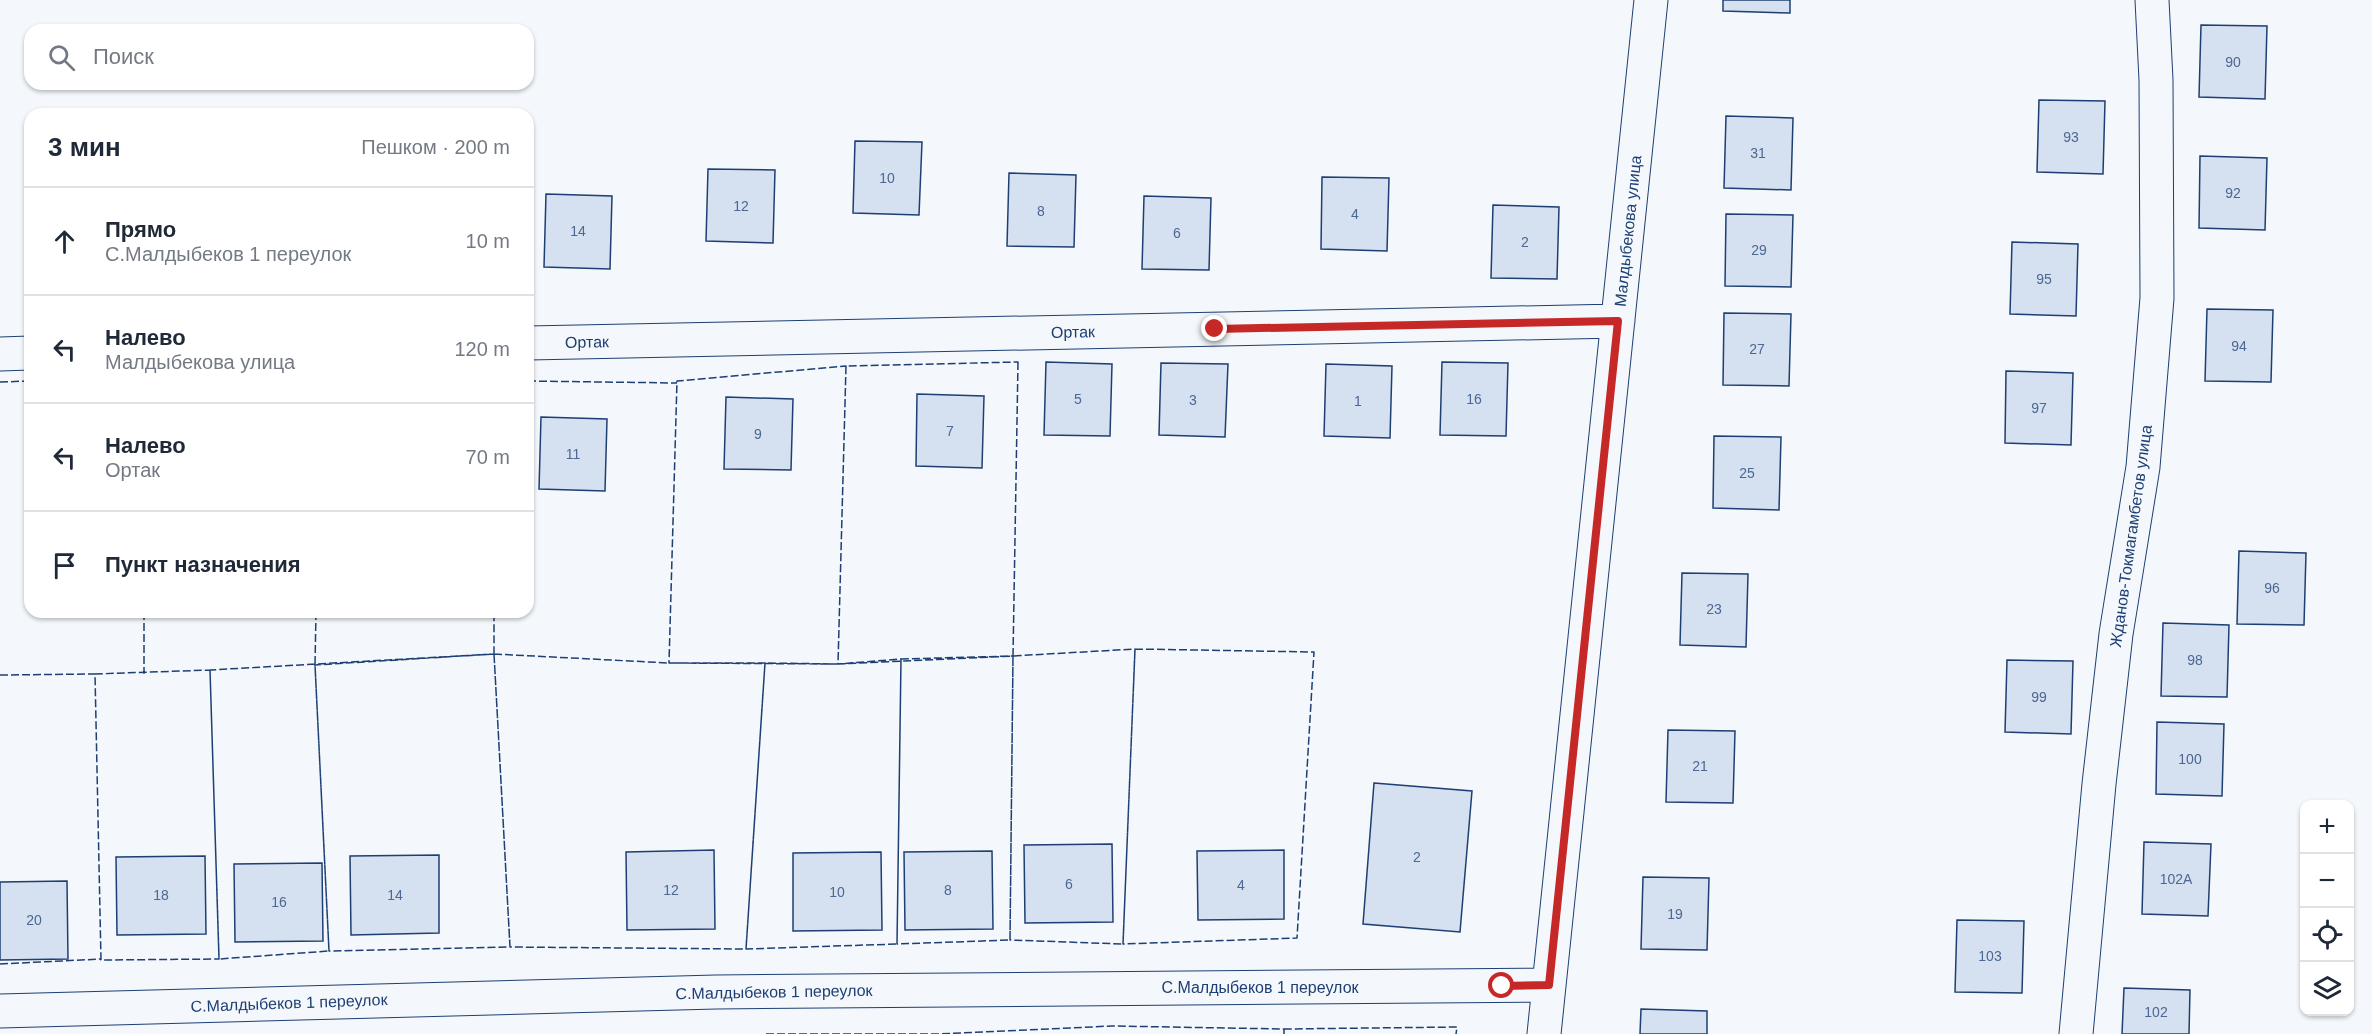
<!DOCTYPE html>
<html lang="ru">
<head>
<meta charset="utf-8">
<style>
  :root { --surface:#fff; --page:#f6f6f7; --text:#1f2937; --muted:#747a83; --line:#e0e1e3 }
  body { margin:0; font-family:Arial,sans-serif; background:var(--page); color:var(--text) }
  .controls { position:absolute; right:18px; bottom:18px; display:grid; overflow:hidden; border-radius:12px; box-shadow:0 2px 4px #0004 }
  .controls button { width:54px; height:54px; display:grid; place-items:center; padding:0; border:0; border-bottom:2px solid var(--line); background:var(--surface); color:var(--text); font:30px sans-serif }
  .stop { position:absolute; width:18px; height:18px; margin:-14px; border:4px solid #c62828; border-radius:50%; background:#fff }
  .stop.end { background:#c62828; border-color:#fff; box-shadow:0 2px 6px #0008 }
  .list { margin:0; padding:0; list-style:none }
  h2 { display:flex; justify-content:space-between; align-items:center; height:78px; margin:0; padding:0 24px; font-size:26px }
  h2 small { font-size:20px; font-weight:400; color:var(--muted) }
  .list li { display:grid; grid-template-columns:39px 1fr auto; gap:18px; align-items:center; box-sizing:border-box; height:108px; padding:0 24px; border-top:2px solid var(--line) }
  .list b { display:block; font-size:22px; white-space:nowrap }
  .list p { margin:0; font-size:20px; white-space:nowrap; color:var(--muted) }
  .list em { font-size:20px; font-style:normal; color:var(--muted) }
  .icon { flex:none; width:33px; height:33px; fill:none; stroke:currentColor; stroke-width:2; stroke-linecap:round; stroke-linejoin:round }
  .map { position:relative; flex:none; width:2372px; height:1034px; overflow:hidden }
  .search { position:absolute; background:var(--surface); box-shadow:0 2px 4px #0004; left:24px; top:24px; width:510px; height:66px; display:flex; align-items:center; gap:15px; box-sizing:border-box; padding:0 21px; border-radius:18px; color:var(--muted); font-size:22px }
  .panel { position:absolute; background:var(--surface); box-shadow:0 2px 4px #0004; left:24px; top:108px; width:510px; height:510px; border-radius:18px }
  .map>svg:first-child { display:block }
</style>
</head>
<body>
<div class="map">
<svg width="2372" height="1034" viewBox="0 0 2372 1034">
  <rect width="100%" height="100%" fill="#f4f7fb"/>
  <path fill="#d5e0f0" stroke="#1d3f73" stroke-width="1.5" d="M1723,0H1790V13L1723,11Z
    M2201,25L2267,26L2265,99L2199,97Z
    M2039,100L2105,101L2103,174L2037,172Z
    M1726,116L1793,118L1791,190L1724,188Z
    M855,141L922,142L919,215L853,213Z
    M2200,156L2267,158L2265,230L2199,228Z
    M708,169L775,170L773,243L706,241Z
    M1009,173L1076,175L1074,247L1007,246Z
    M1322,177L1389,178L1387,251L1321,249Z
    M546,194L612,196L610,269L544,267Z
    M1144,196L1211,198L1209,270L1142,269Z
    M1493,205L1559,207L1557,279L1491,278Z
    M1726,214L1793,215L1791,287L1725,286Z
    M2012,242L2078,244L2076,316L2010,314Z
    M2207,309L2273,310L2271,382L2205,381Z
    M1724,313L1791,314L1789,386L1723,385Z
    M1046,362L1112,364L1110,436L1044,435Z
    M1442,362L1508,363L1506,436L1440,435Z
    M1161,363L1228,364L1225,437L1159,435Z
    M1326,364L1392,366L1390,438L1324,436Z
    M2006,371L2073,373L2071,445L2005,443Z
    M917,394L984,396L982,468L916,466Z
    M726,397L793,399L791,470L724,469Z
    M541,417L607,419L605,491L539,489Z
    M1714,436L1781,437L1779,510L1713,508Z
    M2239,551L2306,553L2304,625L2237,624Z
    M1682,573L1748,574L1746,647L1680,645Z
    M2163,623L2229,625L2227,697L2161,696Z
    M2007,660L2073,661L2071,734L2005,732Z
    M2157,722L2224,724L2222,796L2156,794Z
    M1668,730L1735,731L1733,803L1666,802Z
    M1374,783L1472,791L1460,932L1363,924Z
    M2144,842L2211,844L2208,916L2142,914Z
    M1112,844L1113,922L1025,923L1024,845Z
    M714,850L715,929L627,930L626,852Z
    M1284,850V919L1198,920L1197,851Z
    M992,851L993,929L905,930L904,852Z
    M881,852L882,930L793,931V853Z
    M439,855V933L351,935L350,856Z
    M205,856L206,934L117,935L116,857Z
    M322,863L323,941L235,942L234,864Z
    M1643,877L1709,878L1707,950L1641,949Z
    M67,881L68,959L0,960V882Z
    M1957,920L2024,921L2022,993L1955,992Z
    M2124,988L2190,990L2189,1034H2122Z
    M1641,1009L1707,1011V1034H1640Z"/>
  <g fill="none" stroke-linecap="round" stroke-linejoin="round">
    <g stroke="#1d3f73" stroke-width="35">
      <path id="street" d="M528,343L1618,321
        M0,354L30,353
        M0,1011L716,992L1549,985
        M1544,1034L1651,0
        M2076,1034L2099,784L2116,634L2143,467L2157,298L2156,80L2152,0"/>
    </g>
    <use href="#street" stroke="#f4f7fb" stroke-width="33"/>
    <path stroke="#1d3f73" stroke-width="1.5" stroke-dasharray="8 3" stroke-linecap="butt" d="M1018,362L1013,656L838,664L846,366Z
      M846,366L838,664L669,663L677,381Z
      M528,381L677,383
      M0,382L30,381
      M144,612V674
      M316,612L315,665L329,951L219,959L210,670L494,654V612
      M1135,649L1314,652L1297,938L1123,944Z
      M1135,649L1123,944L1010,940L1013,656Z
      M494,654L669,663H765L746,949L510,947Z
      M494,654L510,947L329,951L315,665Z
      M1013,656L1010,940L897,944L901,659Z
      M901,659L897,944L746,949L765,663L838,664Z
      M210,670L219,959L101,960L95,674Z
      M0,675L95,674
      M0,964L101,959
      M766,1034H937L1112,1026L1284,1029V1034V1029L1457,1027L1456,1034"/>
  </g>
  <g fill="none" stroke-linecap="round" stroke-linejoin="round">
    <path stroke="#c62828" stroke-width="8" d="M1215,329L1618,321L1549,985L1502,986"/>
  </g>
  <g text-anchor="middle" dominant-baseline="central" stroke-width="4.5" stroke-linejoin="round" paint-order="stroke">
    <g font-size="14" fill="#4b6792">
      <text x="2233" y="62">90</text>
      <text x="2071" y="137">93</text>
      <text x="1758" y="153">31</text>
      <text x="887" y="178">10</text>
      <text x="2233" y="193">92</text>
      <text x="741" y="206">12</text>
      <text x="1041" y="211">8</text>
      <text x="1355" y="214">4</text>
      <text x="578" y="231">14</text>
      <text x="1177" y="233">6</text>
      <text x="1525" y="242">2</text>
      <text x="1759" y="250">29</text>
      <text x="2044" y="279">95</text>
      <text x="2239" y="346">94</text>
      <text x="1757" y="349">27</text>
      <text x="1078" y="399">5</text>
      <text x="1474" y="399">16</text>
      <text x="1193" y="400">3</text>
      <text x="1358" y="401">1</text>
      <text x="2039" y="408">97</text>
      <text x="950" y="431">7</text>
      <text x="758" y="434">9</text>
      <text x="573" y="454">11</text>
      <text x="1747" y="473">25</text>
      <text x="2272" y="588">96</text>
      <text x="1714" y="609">23</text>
      <text x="2195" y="660">98</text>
      <text x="2039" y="697">99</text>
      <text x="2190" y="759">100</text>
      <text x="1700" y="766">21</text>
      <text x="1417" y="857">2</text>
      <text x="2176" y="879">102А</text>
      <text x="1069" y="884">6</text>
      <text x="1241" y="885">4</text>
      <text x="671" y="890">12</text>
      <text x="948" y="890">8</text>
      <text x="837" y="892">10</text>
      <text x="161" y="895">18</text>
      <text x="395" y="895">14</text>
      <text x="279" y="902">16</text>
      <text x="1675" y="914">19</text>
      <text x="34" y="920">20</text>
      <text x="1990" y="956">103</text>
      <text x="2156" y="1012">102</text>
    </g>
    <g font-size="16" fill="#1d3f73" stroke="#f4f7fb">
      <text transform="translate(1628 231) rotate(-84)">Малдыбекова улица</text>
      <text transform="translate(1073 332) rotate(-1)">Ортак</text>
      <text transform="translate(587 342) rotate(-1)">Ортак</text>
      <text transform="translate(2131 536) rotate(-82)">Жданов-Токмагамбетов улица</text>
      <text x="1260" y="987">С.Малдыбеков 1 переулок</text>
      <text transform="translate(774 992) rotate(-1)">С.Малдыбеков 1 переулок</text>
      <text transform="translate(289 1003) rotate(-2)">С.Малдыбеков 1 переулок</text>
    </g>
  </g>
</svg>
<div class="controls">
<button>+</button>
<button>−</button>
<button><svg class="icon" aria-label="locate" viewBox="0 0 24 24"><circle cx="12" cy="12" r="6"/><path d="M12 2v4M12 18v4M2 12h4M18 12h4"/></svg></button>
<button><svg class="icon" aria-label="layers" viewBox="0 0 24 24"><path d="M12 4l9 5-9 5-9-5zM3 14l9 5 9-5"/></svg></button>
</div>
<div class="stop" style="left:1502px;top:986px"></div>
<div class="stop end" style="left:1215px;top:329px"></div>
<div class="search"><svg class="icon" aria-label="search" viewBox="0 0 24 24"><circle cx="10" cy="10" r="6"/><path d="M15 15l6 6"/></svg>Поиск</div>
<section class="panel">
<h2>3 мин<small>Пешком · 200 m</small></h2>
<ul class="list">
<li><svg class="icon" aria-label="ahead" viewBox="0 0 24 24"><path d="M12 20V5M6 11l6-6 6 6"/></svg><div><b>Прямо</b><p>С.Малдыбеков 1 переулок</p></div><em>10 m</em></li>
<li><svg class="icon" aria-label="left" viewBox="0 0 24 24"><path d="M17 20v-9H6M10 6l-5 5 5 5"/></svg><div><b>Налево</b><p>Малдыбекова улица</p></div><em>120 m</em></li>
<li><svg class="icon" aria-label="left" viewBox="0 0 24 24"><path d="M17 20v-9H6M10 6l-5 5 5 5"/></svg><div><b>Налево</b><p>Ортак</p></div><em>70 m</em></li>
<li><svg class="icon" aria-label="arrive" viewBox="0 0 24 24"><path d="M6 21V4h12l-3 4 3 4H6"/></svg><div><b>Пункт назначения</b></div></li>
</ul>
</section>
</div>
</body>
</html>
